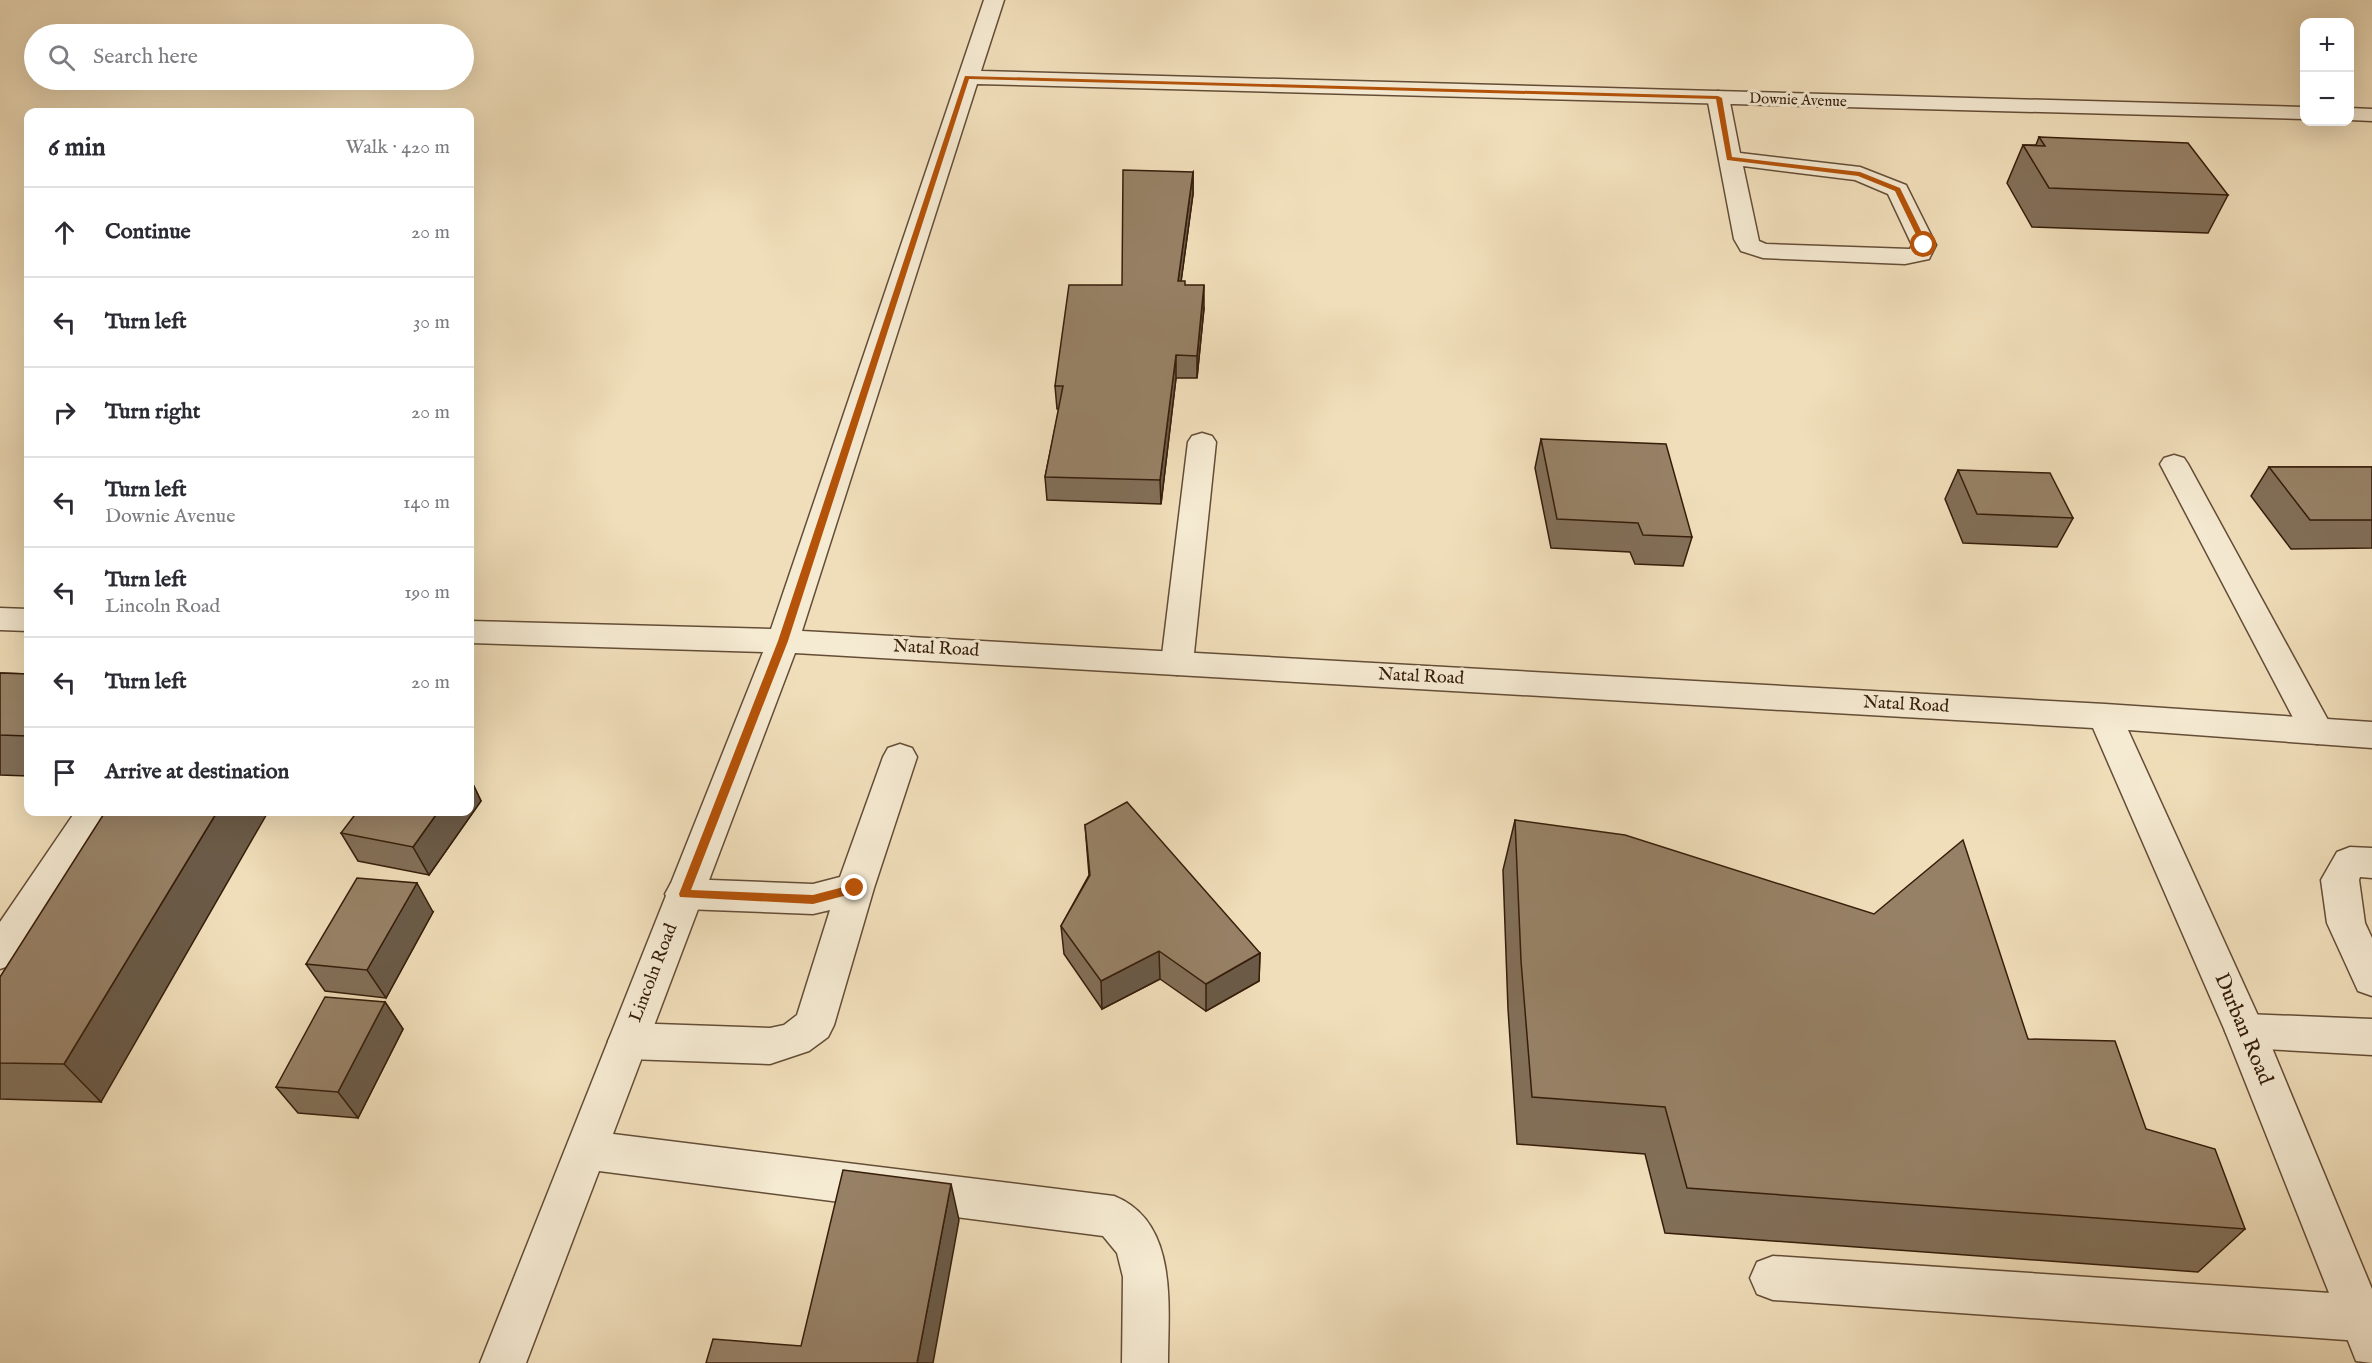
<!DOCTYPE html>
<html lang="en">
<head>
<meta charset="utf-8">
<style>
  :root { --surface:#fff; --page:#f7f7f7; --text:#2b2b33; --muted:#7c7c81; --line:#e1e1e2 }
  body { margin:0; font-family:"IM FELL English",serif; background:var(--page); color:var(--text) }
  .controls { position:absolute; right:18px; top:18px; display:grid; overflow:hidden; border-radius:12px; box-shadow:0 6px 24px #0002 }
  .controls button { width:54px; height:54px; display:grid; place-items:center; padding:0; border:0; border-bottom:2px solid var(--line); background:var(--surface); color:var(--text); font:30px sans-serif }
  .stop { position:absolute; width:18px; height:18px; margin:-14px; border:4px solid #b45309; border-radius:50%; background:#fff }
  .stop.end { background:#b45309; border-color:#fff; box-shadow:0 2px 6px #0008 }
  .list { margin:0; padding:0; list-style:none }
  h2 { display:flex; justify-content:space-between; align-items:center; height:78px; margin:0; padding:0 24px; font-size:26px }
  h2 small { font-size:20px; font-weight:400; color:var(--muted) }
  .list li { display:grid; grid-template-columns:39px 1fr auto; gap:18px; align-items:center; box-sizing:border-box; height:90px; padding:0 24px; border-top:2px solid var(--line) }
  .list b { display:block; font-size:22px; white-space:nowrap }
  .list p { margin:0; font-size:20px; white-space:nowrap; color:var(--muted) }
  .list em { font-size:20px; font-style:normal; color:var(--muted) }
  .icon { flex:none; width:33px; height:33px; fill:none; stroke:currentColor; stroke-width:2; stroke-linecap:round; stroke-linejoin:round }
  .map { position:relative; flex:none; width:2372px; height:1363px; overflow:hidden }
  .search { position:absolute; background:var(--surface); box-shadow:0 6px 24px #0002; left:24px; top:24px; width:450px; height:66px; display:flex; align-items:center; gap:15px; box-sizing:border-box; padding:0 21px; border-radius:33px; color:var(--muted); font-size:22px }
  .panel { position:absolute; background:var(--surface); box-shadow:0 6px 24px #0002; left:24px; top:108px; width:450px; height:708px; border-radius:12px }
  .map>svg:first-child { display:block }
</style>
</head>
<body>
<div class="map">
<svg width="2372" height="1363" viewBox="0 0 2372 1363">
  <rect width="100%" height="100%" fill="#f0deba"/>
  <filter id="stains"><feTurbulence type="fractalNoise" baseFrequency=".00333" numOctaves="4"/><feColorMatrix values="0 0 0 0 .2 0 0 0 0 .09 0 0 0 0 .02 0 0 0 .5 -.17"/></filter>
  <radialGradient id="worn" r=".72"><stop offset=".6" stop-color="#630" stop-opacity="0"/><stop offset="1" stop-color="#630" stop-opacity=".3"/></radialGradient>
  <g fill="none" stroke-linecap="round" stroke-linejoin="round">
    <g stroke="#644d36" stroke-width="3">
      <path id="lane" d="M1718,91L1725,93L1729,97L1740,153L1860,167L1906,185L1936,245L1929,259L1905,264L1763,258L1741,251L1734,239L1707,97L1711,93ZM1743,166L1855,180L1888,194L1912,245L1910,249L1766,244L1759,241Z
        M1202,433L1212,436L1216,442L1193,663L1189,671L1177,675L1165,671L1161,663L1188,442L1192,436Z
        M2174,455L2184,458L2188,464L2334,731L2329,740L2317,744L2305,740L2300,731L2160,464L2164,458Z
        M900,744L912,748L917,757L874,888L834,1025L828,1037L809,1051L770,1064L628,1059L614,1053L608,1041L614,1029L628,1023L770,1028L784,1025L797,1015L830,910L813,914L684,909L671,905L665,894L671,883L684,879L813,884L840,877L883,757L888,748Z
        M2350,847L2372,848V878L2360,877L2359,880L2365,923L2372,938V996L2358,991L2327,923L2321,880L2337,852Z
        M2245,1014L2372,1019V1055L2245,1048L2231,1043L2225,1031L2231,1019Z
        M1773,1256L2360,1295L2372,1300V1336L2360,1341L1773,1300L1757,1294L1750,1278L1757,1262Z"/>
    </g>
    <g stroke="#644d36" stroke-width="3">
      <path id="street" d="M984,0H1004L981,71L2304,107V119L977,84L802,631L2105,704L2372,722V748L2128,730L2265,1031L2372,1289V1363L2356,1361L2225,1031L2093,728L795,653L613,1134L1114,1196C1179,1222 1168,1306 1168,1363H1122L1123,1277L1117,1253L1103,1236L599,1171L526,1363H480L763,652L470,643V621L771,629Z
        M2350,108L2372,109V121L2350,120Z
        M0,608L28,609V631L0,630Z
        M75,812H112L14,964L0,969V922Z"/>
    </g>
    <use href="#lane" fill="#f5ead2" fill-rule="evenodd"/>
    <use href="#street" fill="#f5ead2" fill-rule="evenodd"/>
  </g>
  <path fill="#826f58" stroke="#361d0a" stroke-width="1.5" d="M2039,137L2228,195L2208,233L2032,227L2007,183L2023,145H2036Z
    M1193,172V194L1181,281L1204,308L1197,378H1176L1161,504L1047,500L1045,477L1059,409H1057L1055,386L1122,285Z
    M1541,439L1692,537L1683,566L1635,564L1630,552L1551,548L1535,468Z
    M2269,467H2372V548L2291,549L2251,496Z
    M1958,470L2073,518L2057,547L1963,543L1945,499Z
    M0,673L28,674V776L0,775Z
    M470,778L481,801L429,875L358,861L341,833L470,812Z
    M1515,820L2028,1039L2146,1129L2245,1229L2198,1272L1665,1233L1645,1154L1517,1144L1508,1009L1503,870Z
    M1085,825L1260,953L1259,981L1206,1011L1160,979L1102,1009L1064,954L1061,926L1089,875Z
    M433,912L386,998L325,991L306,964Z
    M0,977L101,1102L0,1099Z
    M385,1002L403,1029L358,1118L298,1113L276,1087Z"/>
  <path fill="#6a5a47" stroke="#361d0a" stroke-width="1.5" d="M1193,172V194L1178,304V281Z
    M1204,285V308L1197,378V356Z
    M1176,355V378L1161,504L1160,480Z
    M470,778L481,801L429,875L413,847L438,812H470Z
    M217,812H268L101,1102L64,1064Z
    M417,883L433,912L386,998L367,970Z
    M1159,951L1160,979L1102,1009L1101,981Z
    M1260,953L1259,981L1206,1011V984Z
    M385,1002L403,1029L358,1118L338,1092Z
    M951,1184L959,1220L933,1363H917Z"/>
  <path fill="#978166" stroke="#361d0a" stroke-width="1.5" d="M2039,137L2188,143L2228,195L2049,188L2023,145L2045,146Z
    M1123,170L1193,172L1178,281H1185V285H1204L1197,356L1176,355L1160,480L1045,477L1063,386H1055L1069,285H1122Z
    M1541,439L1666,444L1692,537L1643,535L1638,523L1557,519Z
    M2269,467H2372V520H2310Z
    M1958,470L2050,473L2073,518L1977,514Z
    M0,673L28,674V736L0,735Z
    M1127,802L1260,953L1206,984L1159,951L1101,981L1061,926L1090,875L1085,825Z
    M105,812H217L64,1064L0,1063V977Z
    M357,812H438L413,847L341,833Z
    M1515,820L1625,835L1874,914L1963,840L2028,1039L2115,1041L2146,1129L2215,1149L2245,1229L1687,1188L1665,1107L1532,1097L1521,961Z
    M357,878L417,883L367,970L306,964Z
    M325,997L385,1002L338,1092L276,1087Z
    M843,1170L951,1184L917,1363H706L713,1339L801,1346Z"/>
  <path fill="#b45309" d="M965,76L1718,96L1722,98L1732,157L1860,172L1900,188L1928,245L1924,247L1921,245L1895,191L1858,176L1727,160L1716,99L969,79L788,641L691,890L813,895L855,884L860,888L855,893L813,904L680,897L679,894L778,641Z"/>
  <g text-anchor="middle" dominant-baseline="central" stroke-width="6" stroke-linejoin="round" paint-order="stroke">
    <g font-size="15" fill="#361d0a" stroke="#f5ead2">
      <text transform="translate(1798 100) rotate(2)">Downie Avenue</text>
    </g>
    <g font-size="18" fill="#361d0a" stroke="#f5ead2">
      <text transform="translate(936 649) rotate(3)">Natal Road</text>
      <text transform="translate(1421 677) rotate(3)">Natal Road</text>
      <text transform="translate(1906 705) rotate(3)">Natal Road</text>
      <text transform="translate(654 973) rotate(-69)">Lincoln Road</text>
    </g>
    <g font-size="21" fill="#361d0a" stroke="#f5ead2">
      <text transform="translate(2243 1029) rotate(67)">Durban Road</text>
    </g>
  </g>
  <rect width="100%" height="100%" filter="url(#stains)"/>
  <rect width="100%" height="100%" fill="url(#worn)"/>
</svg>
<div class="controls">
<button>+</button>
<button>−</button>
</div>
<div class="stop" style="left:1924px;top:245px"></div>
<div class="stop end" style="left:855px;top:888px"></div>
<div class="search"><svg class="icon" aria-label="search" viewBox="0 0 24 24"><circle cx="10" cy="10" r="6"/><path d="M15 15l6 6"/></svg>Search here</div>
<section class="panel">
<h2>6 min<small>Walk · 420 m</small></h2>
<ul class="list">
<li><svg class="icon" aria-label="ahead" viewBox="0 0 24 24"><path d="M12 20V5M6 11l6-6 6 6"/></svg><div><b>Continue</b></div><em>20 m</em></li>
<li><svg class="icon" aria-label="left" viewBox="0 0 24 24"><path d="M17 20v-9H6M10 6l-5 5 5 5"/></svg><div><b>Turn left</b></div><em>30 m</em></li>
<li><svg class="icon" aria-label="right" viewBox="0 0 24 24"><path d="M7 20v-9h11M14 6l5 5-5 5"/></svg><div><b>Turn right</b></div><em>20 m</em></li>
<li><svg class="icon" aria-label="left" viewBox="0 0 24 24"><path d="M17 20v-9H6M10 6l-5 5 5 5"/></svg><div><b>Turn left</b><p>Downie Avenue</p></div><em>140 m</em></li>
<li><svg class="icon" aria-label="left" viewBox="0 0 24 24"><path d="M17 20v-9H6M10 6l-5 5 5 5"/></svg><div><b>Turn left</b><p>Lincoln Road</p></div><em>190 m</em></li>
<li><svg class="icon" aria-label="left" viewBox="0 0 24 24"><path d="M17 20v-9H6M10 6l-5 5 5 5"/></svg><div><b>Turn left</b></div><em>20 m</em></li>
<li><svg class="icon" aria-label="arrive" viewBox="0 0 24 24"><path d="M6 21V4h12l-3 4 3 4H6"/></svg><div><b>Arrive at destination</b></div></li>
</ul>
</section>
</div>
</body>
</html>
